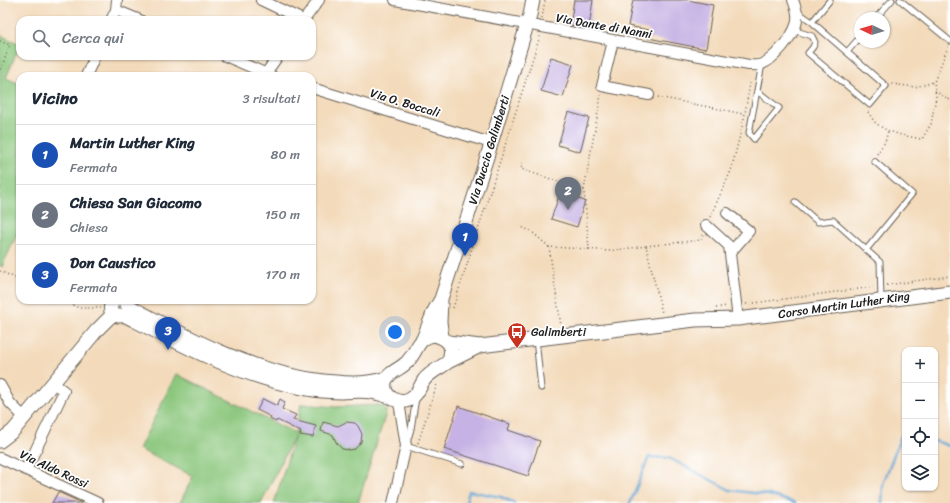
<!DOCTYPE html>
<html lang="it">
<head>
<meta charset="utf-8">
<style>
  :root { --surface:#fff; --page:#f2f2f3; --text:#1f2937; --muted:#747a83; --line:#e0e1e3; --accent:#db2777 }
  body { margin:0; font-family:Sriracha,sans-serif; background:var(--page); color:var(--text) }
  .controls { position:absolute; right:12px; bottom:12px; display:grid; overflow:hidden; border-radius:8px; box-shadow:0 1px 3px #0004 }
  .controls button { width:36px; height:36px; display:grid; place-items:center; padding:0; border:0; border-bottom:1px solid var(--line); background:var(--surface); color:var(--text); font:20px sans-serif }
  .compass { position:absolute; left:854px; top:12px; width:36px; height:36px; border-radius:50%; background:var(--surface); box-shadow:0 1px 3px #0004; rotate:274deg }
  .you { position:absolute; left:395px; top:332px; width:14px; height:14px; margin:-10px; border:3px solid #fff; border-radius:50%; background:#1a73e8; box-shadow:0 0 0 6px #1a73e833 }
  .badge { display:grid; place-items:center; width:26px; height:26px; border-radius:50%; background:var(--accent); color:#fff; font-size:13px; font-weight:700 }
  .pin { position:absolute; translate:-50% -33px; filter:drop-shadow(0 1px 2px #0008) }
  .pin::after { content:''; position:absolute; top:21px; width:14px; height:12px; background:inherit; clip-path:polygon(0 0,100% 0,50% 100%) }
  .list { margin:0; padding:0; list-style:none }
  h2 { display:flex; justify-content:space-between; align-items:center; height:52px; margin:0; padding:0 16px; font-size:17px }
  h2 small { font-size:13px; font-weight:400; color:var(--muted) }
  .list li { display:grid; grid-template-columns:26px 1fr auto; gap:12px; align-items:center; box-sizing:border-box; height:60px; padding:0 16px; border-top:1px solid var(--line) }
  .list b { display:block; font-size:15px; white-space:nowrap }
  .list p { margin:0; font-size:13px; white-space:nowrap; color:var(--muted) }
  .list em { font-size:13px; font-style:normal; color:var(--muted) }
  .icon { flex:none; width:22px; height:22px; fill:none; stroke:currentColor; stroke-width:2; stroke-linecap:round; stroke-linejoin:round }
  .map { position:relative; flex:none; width:950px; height:503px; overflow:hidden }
  .search { position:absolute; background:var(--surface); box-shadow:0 1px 3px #0004; left:16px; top:16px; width:300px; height:44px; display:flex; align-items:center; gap:10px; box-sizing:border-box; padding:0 14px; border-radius:12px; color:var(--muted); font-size:15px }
  .panel { position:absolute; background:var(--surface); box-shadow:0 1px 3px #0004; left:16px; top:72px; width:300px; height:232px; border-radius:12px }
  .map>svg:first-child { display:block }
</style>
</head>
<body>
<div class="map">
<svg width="950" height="503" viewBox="0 0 950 503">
  <rect width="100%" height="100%" fill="#fff"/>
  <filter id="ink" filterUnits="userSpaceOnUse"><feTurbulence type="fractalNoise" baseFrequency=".025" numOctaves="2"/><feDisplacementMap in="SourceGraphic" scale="8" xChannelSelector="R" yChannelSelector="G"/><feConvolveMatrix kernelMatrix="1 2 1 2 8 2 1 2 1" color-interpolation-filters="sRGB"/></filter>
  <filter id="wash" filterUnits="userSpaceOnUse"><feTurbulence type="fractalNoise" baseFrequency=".012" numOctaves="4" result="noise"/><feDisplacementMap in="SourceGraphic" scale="16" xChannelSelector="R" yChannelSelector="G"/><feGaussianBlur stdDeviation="0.9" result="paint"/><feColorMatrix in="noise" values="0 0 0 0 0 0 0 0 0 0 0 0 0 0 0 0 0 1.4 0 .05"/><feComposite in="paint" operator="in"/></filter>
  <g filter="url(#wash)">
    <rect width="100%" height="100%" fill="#f3daba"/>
    <path fill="#8ac67c" stroke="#53714c" d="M0,35L20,44L6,78L20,84V227L2,267L0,266Z
      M176,374L295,433L301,404L336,407L379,405C384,407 386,408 386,413L358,503H274L295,435L261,503H180L193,476L139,449Z"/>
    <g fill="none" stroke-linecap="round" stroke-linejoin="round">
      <path stroke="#5da1d1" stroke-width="2.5" d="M935,441L950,446
        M466,503L469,491L501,497L514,503
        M630,503L649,457L669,458L730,490L769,495L795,503
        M882,503L883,484L901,436H905"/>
    </g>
    <g id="blocks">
      <path fill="#c6b2e4" d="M574,0H593L589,27L570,25Z
        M633,0H688L713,5L706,49L648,38L649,30L628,26Z
        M551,57L573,64L563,97L541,91Z
        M568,112L589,118L580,152L558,145Z
        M560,193L585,201L577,227L551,219Z
        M263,399L277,406L280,399L285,402L282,409L296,415L293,420L316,426L313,437L300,435L301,432L277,420L276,422L270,419L271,417L257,410Z
        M458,406L510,424L508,430L540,441L528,476L444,449Z
        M323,422L338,426L346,422L355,423L358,426L362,434L361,442L355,449L350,450L342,449L336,442L333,435L321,431Z
        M58,492L82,503H52Z"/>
    </g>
  </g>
  <g filter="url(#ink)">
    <use href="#blocks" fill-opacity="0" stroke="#675e53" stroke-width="1"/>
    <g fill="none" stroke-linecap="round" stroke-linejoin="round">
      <g stroke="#675e53" stroke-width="7">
        <path id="service" d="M900,0L950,41
          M876,18L892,0
          M812,22L830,0
          M793,30L812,36L815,42L813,47L808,53L870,105L886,86L812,22L798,12
          M847,52L860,37
          M757,91L779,108L754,139L749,133L762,64
          M795,202L818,222L833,220L880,262L881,300
          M866,250L912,194L874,161
          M536,339L541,388
          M416,398L411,429L406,446L462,464"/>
      </g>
      <g stroke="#675e53" stroke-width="12">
        <path id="minor" d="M261,0L303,20
          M395,0L749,65C753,65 758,66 762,64C773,60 793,36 796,25C799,16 796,8 793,0
          M116,10L140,20
          M111,20L116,10L117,0
          M304,20L319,0
          M613,41L602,86L649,95
          M225,56L272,76
          M86,76L95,56
          M264,76L278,56
          M312,88L491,143
          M727,213L749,231L730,253
          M706,225L729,246L738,319
          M0,385L10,403L24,417
          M0,458L98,503
          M26,470L64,391L53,383
          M393,503L406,446L399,402"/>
      </g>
      <g stroke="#675e53" stroke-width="15">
        <path id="tertiary" d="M116,300C105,306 112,320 124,315C178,343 233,373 293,386C309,390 325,392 341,392C361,391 370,390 389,397
          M441,302L440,322L442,337
          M127,305C192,340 261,377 336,382C353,384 371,383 387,378
          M434,335C450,339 454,347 448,362C440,368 430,372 424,380C420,386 418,394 412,398C401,407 382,397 385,382C388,372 401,369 407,362C418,351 417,337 434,335Z
          M423,339L434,311L441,299L487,157L530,15L533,0
          M448,342L480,346L695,320L738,319L950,292
          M448,362L480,346
          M0,441L13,431L97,330L113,314"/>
      </g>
      <path stroke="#675e53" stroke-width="1.5" stroke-dasharray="1 3" stroke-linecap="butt" d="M542,18L545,0
        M0,41L10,45L0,71
        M892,84L915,87L934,82L948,47
        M935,91L950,100
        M658,97L744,114
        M868,112C871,116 873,121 877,124C890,134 906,136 922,139L931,124L936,97L934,82
        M877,154L885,142L888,131
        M584,190L601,95
        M710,217L731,171L744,119L750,83
        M519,226L531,231L549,247L589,249L584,190L521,169L523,160
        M646,246L701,240L703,235
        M549,247L561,326
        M589,249L608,251L646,246L662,313
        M0,271L20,280
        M887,285L950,276
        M62,300L79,308H101
        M746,304L873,287
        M453,308L540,36
        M716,308L726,306
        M418,443L437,384"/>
      <use href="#service" stroke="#fff" stroke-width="5"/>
      <use href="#minor" stroke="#fff" stroke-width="10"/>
      <use href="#tertiary" stroke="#fff" stroke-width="13"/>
    </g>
  </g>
  <defs>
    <g id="bus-pin" transform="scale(1)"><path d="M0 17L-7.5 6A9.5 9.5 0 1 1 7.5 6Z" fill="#c8321e" stroke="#fff"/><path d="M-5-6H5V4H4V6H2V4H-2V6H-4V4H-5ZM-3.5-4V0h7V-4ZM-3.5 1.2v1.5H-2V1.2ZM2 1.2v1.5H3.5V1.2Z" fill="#fff"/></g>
  </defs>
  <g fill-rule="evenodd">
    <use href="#bus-pin" x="517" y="332"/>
  </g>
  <g text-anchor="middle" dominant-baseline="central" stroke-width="3.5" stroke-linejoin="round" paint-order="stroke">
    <g font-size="12" fill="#1c1c1c" stroke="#fff">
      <text transform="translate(604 26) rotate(10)">Via Dante di Nanni</text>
      <text transform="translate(405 103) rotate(17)">Via O. Boccali</text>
      <text transform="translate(489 150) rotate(-73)">Via Duccio Galimberti</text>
      <text transform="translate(844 305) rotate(-8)">Corso Martin Luther King</text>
      <text transform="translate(54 469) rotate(25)">Via Aldo Rossi</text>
    </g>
    <g font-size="12" fill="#1c1c1c" stroke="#fff" text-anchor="start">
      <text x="531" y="332">Galimberti</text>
    </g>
  </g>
</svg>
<div class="controls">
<button>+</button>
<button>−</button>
<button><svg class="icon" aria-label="locate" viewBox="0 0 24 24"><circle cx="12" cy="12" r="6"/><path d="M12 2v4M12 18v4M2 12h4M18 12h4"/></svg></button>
<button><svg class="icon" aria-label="layers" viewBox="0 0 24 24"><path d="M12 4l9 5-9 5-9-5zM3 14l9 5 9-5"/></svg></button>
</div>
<svg class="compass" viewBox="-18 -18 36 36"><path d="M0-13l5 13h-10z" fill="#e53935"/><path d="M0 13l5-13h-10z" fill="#747a83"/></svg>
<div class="you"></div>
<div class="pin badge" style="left:465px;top:256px;background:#1a4fb4">1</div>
<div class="pin badge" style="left:568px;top:210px;background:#6b7280">2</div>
<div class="pin badge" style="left:168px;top:350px;background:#1a4fb4">3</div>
<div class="search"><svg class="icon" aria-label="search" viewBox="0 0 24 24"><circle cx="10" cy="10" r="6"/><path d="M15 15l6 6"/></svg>Cerca qui</div>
<section class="panel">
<h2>Vicino<small>3 risultati</small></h2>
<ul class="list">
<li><span class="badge" style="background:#1a4fb4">1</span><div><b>Martin Luther King</b><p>Fermata</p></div><em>80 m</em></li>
<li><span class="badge" style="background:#6b7280">2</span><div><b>Chiesa San Giacomo</b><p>Chiesa</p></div><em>150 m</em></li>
<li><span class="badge" style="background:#1a4fb4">3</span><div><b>Don Caustico</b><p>Fermata</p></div><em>170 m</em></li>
</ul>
</section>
</div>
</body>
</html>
